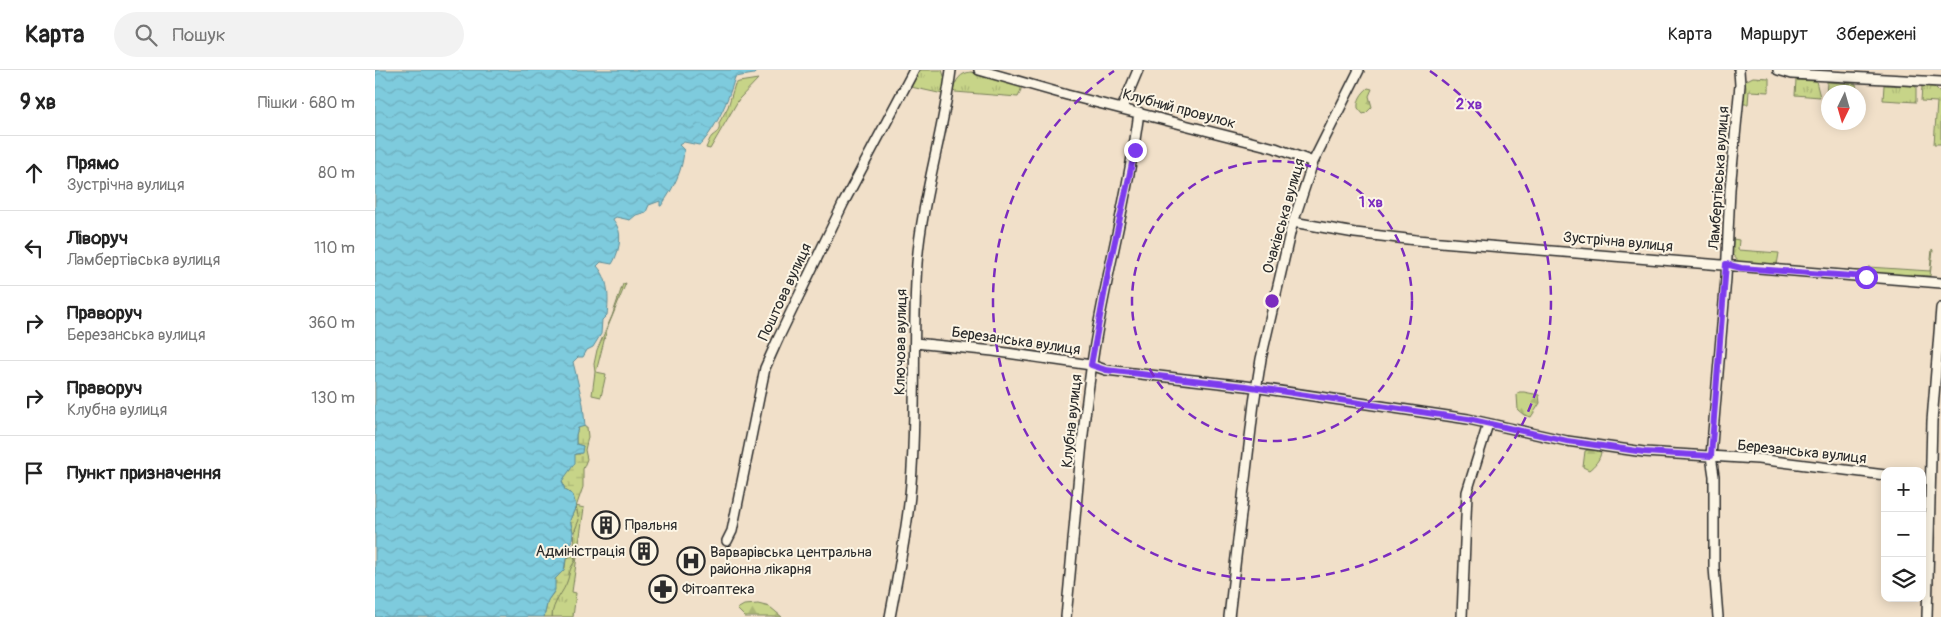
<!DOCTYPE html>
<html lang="uk">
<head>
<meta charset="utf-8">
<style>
  :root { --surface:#fff; --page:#f2f2f2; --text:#222; --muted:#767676; --line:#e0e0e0 }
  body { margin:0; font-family:Pangolin,sans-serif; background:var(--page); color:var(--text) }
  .controls { position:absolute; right:15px; bottom:15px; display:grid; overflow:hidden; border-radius:10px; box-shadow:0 2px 12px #0003 }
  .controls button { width:45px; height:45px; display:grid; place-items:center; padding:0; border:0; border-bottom:1px solid var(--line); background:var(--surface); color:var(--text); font:25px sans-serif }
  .compass { position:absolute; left:1446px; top:15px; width:45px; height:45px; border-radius:50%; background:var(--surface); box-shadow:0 2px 12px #0003; rotate:185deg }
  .stop { position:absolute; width:15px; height:15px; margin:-11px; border:4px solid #7c3aed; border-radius:50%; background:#fff }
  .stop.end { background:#7c3aed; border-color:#fff; box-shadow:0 1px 5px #0008 }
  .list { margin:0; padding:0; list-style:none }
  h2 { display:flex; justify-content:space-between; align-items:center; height:65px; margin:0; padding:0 20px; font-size:21px }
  h2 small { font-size:16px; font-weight:400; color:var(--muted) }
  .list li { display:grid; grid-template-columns:32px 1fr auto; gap:15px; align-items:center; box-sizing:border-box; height:75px; padding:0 20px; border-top:1px solid var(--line) }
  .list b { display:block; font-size:19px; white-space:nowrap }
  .list p { margin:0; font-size:16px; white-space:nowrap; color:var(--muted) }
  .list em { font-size:16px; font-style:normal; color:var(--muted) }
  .icon { flex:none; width:28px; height:28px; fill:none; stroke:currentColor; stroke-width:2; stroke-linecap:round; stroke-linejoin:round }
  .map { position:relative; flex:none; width:1566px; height:547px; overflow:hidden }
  header { display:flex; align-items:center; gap:30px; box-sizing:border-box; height:70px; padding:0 25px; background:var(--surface); border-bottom:1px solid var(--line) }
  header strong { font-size:24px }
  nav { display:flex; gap:28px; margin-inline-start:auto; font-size:18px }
  .search { width:350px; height:45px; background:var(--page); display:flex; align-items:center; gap:12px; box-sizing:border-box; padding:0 18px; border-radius:28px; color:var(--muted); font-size:19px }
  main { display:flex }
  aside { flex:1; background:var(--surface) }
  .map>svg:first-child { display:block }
</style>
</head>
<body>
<header>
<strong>Карта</strong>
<div class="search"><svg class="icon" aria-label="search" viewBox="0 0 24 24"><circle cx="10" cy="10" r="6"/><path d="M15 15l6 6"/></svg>Пошук</div>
<nav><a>Карта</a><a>Маршрут</a><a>Збережені</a></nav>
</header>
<main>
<aside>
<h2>9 хв<small>Пішки · 680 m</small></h2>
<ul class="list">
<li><svg class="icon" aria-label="ahead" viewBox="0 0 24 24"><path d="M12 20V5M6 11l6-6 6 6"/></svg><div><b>Прямо</b><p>Зустрічна вулиця</p></div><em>80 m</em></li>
<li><svg class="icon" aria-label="left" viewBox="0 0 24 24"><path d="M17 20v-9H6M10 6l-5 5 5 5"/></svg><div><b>Ліворуч</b><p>Ламбертівська вулиця</p></div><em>110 m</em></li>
<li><svg class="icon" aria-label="right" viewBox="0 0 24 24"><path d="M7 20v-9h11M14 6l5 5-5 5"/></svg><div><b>Праворуч</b><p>Березанська вулиця</p></div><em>360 m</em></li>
<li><svg class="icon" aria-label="right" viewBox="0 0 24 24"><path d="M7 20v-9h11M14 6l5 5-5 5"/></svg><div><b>Праворуч</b><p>Клубна вулиця</p></div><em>130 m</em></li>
<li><svg class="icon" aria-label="arrive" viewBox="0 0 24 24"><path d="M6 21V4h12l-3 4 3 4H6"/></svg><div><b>Пункт призначення</b></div></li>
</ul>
</aside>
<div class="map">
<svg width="1566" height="547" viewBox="0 0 1566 547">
  <defs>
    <pattern id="grass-tufts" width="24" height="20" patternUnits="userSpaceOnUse" patternTransform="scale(1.25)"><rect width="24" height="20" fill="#c7d488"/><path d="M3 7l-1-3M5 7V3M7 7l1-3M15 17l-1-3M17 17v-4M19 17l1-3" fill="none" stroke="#abb676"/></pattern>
    <pattern id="forest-firs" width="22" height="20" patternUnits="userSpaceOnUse" patternTransform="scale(1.25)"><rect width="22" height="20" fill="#c7d488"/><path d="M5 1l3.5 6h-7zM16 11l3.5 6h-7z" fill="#abb676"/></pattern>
    <pattern id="wetland-marsh" width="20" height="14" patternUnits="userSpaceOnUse" patternTransform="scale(1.25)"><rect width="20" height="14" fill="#c7d488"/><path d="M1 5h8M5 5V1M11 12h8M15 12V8" fill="none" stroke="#abb676"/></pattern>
    <pattern id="water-waves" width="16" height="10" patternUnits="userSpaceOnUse" patternTransform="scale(1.25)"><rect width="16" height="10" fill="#7ecbdd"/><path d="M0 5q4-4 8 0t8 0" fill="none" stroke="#6daebe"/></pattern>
  </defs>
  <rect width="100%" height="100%" fill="#f1e0c9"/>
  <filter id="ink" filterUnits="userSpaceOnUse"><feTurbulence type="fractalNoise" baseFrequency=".02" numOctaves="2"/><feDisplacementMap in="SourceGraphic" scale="10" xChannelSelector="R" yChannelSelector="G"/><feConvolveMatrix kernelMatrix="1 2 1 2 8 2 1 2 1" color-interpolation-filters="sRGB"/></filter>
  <g filter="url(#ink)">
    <path fill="url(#grass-tufts)" stroke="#79805a" d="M545,0H567L570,9L568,24L536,17Z
      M596,2L647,15L645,23L643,27L580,22L578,20C581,10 585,3 596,2Z
      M1378,7L1394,8V22L1374,21L1373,34H1368L1370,11Z
      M383,9L364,29L335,79L331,78C333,74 334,69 337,66C344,61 345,60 344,53L353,37L360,14L364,12Z
      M1421,10L1441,11L1445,27L1420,25Z
      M1452,12L1481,14L1482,22H1454L1453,27L1451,26Z
      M1509,15L1541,16V32L1508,30Z
      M1547,16L1559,17L1566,24V74H1559L1562,32L1546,31Z
      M1358,169L1364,170L1363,180L1404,183L1402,195L1364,192L1357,184Z
      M1557,179L1558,180L1555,206L1493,203V197L1555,201Z
      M251,213L232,259L221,302L231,304L226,327L217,325L220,302L219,294L222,280L237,246L248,214Z
      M201,436L209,438L197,522L201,523L198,547H177V539L192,511L193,503L201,489L198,484L197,486C200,477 199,469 200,461C202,451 204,447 201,436Z"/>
    <path fill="url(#forest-firs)" stroke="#79805a" d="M993,18L997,19L994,26L997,37L991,43L988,44L983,38C982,30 987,23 993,18Z
      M1144,322H1149L1164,325L1165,333L1156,347L1149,345L1143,340L1142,325Z
      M1217,379L1226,382C1225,390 1219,396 1214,400L1208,397L1210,381Z
      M383,534L395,537L407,547H370L362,539L369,535Z"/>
    <path fill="url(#wetland-marsh)" stroke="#79805a" d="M205,356L212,357L213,367L210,380L212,389L208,399V417L201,437L204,450L199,462H198L195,450L201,436L197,424L190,420L187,411L200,384H205L208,376L201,374V363Z
      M199,484L200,491C195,498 195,501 193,509C189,523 177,532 177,547H169L173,530L179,522L180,509L190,498L191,489Z"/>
    <path fill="url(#water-waves)" stroke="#5d8b96" d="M0,0H383L379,4L360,7C353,31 343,54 327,73L324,75L309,72L304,75L309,80C308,100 298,119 286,136H285V131L274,135L271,142L261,145L255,150L241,147L238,149C239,152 241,153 242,156C248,166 243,185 237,194L226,192L222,196C234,209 234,228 232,245L227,250L226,264L218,277L212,280L208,287H203L198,292L208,334L210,356L203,358L201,365V374L208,376L207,383L200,384V393L187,411L190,420L198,425L201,436L195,450L198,462L195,485L191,489L189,500L180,509V520L173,530L169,547H0Z"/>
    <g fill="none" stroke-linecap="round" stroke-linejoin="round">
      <g stroke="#2b2b2b" stroke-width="12">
        <path id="minor" d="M604,0L692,25L900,78L938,92
          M1403,0L1417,4L1566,12
          M747,38L763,0
          M918,152L980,163L1041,170L1566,213
          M540,273L618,281L716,295L731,300L871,316L1093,349L1192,371L1269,382L1383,389L1510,405
          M352,471L357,461L390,298L403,269L468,134L539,0
          M515,547C523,503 533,457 536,413C542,340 537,266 542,193C547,128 568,65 576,0
          M691,547C700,458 705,368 719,280C732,200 754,122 764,42
          M854,547L879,333L886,289L916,159L938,92L984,0
          M1087,547L1092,422L1113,354
          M1343,547L1339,497V406L1336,386L1351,208L1355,119L1365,15L1364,0
          M1552,547L1557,351L1566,238"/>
      </g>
      <use href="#minor" stroke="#fcf5e5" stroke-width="9"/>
    </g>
  </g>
  <g fill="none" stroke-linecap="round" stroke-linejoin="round" filter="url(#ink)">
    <path stroke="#7c3aed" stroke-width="6" d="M760,80L734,198L716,295L731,300L870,316L1093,349L1192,371L1269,382L1336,386L1351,194L1366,198L1491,207"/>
  </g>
  <g fill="none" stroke="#7b2cbf" stroke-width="2.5" stroke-dasharray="9 6">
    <circle cx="897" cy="231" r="140"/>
    <path d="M1055 1A279 279 0 1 1 739 1"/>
  </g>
  <defs>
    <g id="building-ring" transform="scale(1.4375)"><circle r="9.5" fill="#fcf5e5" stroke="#2b2b2b" stroke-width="1.5"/><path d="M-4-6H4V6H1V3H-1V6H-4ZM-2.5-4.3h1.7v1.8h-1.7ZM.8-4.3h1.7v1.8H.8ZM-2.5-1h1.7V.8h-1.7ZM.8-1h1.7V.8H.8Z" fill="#2b2b2b"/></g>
    <g id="hospital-ring" transform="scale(1.4375)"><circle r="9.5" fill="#fcf5e5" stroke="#2b2b2b" stroke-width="1.5"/><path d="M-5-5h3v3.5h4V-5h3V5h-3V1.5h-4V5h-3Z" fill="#2b2b2b"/></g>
    <g id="pharmacy-ring" transform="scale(1.4375)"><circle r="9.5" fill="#fcf5e5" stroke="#2b2b2b" stroke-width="1.5"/><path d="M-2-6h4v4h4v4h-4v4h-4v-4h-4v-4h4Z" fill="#2b2b2b"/></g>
  </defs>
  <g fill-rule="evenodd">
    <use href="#building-ring" x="231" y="455"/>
    <use href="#building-ring" x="269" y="481"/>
    <use href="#hospital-ring" x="316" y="491"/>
    <use href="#pharmacy-ring" x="288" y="519"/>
  </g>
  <g text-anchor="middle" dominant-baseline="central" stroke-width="4" stroke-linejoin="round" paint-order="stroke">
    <g font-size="15" fill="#2b2b2b" stroke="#fcf5e5">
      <text transform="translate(804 39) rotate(15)">Клубний провулок</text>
      <text transform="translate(1344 108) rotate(-86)">Ламбертівська вулиця</text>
      <text transform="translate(909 146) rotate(-74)">Очаківська вулиця</text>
      <text transform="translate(1243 172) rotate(5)">Зустрічна вулиця</text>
      <text transform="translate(410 222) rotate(-65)">Поштова вулиця</text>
      <text transform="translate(641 271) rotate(8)">Березанська вулиця</text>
      <text transform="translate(526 272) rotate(-89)">Ключова вулиця</text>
      <text transform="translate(697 351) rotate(-84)">Клубна вулиця</text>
      <text transform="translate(1427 382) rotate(6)">Березанська вулиця</text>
    </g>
    <g font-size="15" fill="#2b2b2b" stroke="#fcf5e5" text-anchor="start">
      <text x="250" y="455">Пральня</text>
      <text x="250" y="481" text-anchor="end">Адміністрація</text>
      <text x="335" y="482">Варварівська центральна<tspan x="335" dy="17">районна лікарня</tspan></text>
      <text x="307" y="519">Фітоаптека</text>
    </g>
  </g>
  <circle cx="897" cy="231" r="8" fill="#7b2cbf" stroke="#fcf5e5" stroke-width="2.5"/>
  <g font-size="15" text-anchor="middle" font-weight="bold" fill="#7b2cbf" stroke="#fcf5e5" stroke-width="4" stroke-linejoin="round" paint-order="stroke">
    <text x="1094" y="39">2 хв</text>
    <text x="996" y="137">1 хв</text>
  </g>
</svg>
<div class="controls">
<button>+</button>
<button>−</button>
<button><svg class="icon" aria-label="layers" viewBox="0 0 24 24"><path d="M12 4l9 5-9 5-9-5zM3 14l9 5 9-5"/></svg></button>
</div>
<svg class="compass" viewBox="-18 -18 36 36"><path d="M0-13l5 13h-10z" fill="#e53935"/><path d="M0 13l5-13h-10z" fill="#767676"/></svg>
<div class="stop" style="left:1491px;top:207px"></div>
<div class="stop end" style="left:760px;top:80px"></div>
</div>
</main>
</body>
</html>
